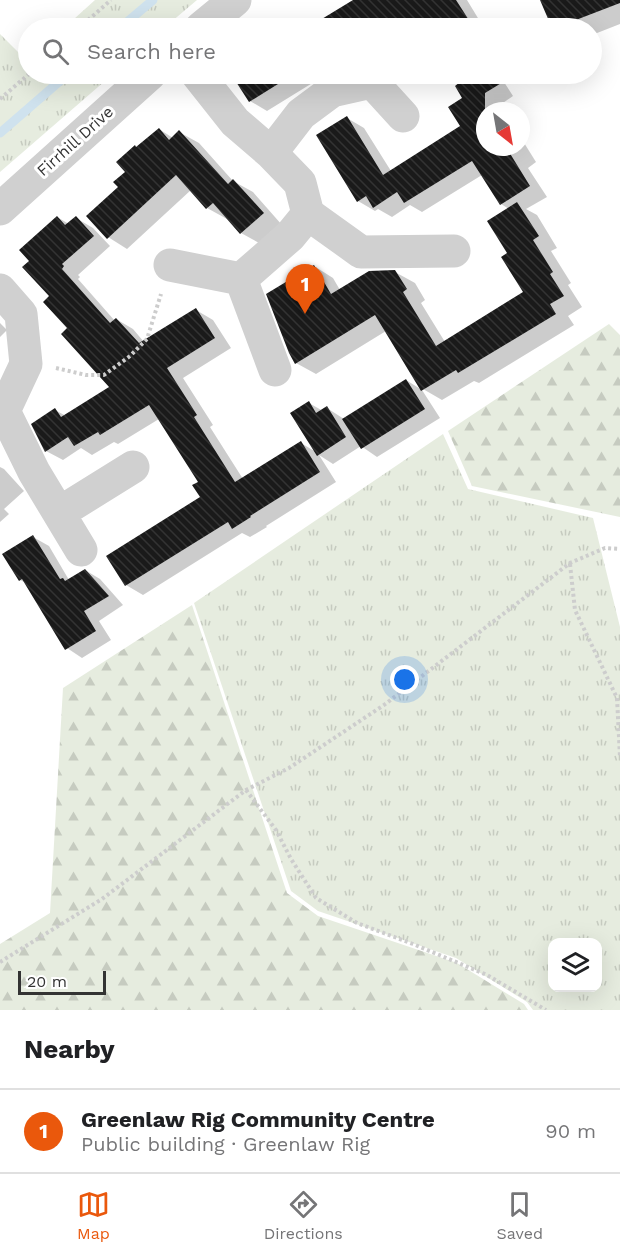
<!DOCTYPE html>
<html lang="en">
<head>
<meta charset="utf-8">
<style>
  :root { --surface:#fff; --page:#f2f2f2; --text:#202124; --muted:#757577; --line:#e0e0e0; --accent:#ea580c }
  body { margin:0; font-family:"Work Sans",sans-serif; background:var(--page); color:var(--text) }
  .controls { position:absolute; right:18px; bottom:18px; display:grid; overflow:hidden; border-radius:12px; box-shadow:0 6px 24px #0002 }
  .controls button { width:54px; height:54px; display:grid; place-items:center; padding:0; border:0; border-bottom:2px solid var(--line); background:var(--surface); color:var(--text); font:30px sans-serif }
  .compass { position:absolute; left:476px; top:102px; width:54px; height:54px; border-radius:50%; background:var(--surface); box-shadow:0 6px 24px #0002; rotate:149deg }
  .scale { position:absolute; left:18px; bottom:15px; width:88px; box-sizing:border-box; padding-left:6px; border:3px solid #333; border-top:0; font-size:16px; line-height:21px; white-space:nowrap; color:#333; -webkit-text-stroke:4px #fff; paint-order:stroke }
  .you { position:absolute; left:405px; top:680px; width:21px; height:21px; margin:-15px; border:4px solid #fff; border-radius:50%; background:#1a73e8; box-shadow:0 0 0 9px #1a73e833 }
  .badge { display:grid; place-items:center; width:39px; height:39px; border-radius:50%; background:var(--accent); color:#fff; font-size:20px; font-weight:700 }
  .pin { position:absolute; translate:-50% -50px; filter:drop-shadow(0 2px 3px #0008) }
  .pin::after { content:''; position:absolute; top:32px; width:21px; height:18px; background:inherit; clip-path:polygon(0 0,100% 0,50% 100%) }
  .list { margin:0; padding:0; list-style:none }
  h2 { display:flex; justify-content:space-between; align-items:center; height:78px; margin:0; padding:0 24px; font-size:26px }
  h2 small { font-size:20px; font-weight:400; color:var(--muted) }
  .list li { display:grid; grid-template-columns:39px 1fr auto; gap:18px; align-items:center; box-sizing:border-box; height:84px; padding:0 24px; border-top:2px solid var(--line) }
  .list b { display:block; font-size:22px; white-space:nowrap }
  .list p { margin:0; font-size:20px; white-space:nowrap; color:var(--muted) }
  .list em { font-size:20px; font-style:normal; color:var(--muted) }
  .icon { flex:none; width:33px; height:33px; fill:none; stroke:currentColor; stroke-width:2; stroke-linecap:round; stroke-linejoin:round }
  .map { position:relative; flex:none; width:620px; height:1010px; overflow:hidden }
  .search { position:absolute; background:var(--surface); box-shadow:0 6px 24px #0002; left:18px; right:18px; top:18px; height:66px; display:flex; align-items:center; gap:15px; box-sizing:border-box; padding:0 21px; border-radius:33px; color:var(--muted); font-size:22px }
  .sheet { height:162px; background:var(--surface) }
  nav { display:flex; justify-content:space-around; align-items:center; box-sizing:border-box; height:84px; border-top:2px solid var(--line); background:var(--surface); font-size:16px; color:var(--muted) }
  nav a { display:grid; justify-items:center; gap:3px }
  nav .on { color:var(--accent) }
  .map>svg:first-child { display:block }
</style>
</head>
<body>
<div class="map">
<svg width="620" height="1010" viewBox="0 0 620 1010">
  <defs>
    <pattern id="grass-tufts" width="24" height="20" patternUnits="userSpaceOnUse" patternTransform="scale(1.5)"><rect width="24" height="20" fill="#e6ecdf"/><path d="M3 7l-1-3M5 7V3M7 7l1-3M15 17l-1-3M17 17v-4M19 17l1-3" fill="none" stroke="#c6cbc0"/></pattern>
    <pattern id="forest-firs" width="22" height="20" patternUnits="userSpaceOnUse" patternTransform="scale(1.5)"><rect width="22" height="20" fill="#e6ecdf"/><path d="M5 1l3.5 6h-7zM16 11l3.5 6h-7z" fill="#c6cbc0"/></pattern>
    <pattern id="building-back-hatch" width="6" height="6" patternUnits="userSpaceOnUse" patternTransform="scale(1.5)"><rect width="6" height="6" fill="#1a1a1a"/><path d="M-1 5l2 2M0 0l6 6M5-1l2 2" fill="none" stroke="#333"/></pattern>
  </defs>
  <rect width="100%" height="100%" fill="#fff"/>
  <path fill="url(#grass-tufts)" fill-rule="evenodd" d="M95,0H197L164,28H64Z
    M0,34L28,62V74H113L0,172Z
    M443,434L468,489L593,518L620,627V1010H533L527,1002L456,958L318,911L291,891L194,603ZM598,942V988H552V942Z"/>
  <path fill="url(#forest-firs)" d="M609,324L620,335V517L472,486L448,431Z
    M192,605L287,893L318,916L457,963L524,1004L528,1010H0V944L50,913L63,688Z"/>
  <path fill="#0003" d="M356,0H467L484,28H434L432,26L421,28H310Z
    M542,0H620V24L592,35V28H553Z
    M233,74H327L267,111L250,101Z
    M457,74H507L509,76L502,79L513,96L500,105L504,111H485V147H521V138L536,162L528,168L547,197L526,209L537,215L557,248L551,251L571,283L568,285L582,307L568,316L574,325L479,383L474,381L442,400L423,389L386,331L316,374L296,363L314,266L333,278L340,290L395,272L415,283L425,300L421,303L445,342L525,292L509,254V209L501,204L482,175L422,212L410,205L392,217L378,209L375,211L358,201L347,118L364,128L391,171L462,127L464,98L463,83Z
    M159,129L173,138L179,132L199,143L233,181L253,192L282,225L261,244L241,233L228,218L227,219L207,208L191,190L127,249L108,237L120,187L137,149Z
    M57,217L69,224L76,218L93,228L110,246L78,275L80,277L78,279L115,321L116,319L133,329L144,342L196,310L213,320L231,348L183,378L213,425L210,427L243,479L301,443L316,452L309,403L323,411L327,408L344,419L406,380L422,390L440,418L377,457L361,446L333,464L319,455L336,482L266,526L267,527L250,537L242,533L143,595L126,585L202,498L200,482L159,419L118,444L114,442L92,455L81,448L63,460L46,451L55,410L66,416L111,388L69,328L31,261Z
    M0,323L7,330L0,337Z
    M0,467L4,469L24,491L4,509L9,514L0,522Z
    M33,537L49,546L69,580L85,570L100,579L123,605L99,621L111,640L82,658L67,648L26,583L20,580Z"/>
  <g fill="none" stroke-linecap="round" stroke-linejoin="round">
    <path stroke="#cfe2ee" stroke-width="9" d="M120,28L153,0
      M0,133L68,74"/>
  </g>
  <path fill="url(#building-back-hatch)" d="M353,0H456L474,28H307Z
    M540,0H620V3L555,28H552Z
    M231,74H294L249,102Z
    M455,74H516L485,93V147H506L530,186L500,205L472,161L404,203L397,192L373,208L366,196L357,202L316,135L347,116L383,175L460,126L448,107L462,98L455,86L460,82Z
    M159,128L169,140L179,130L228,184L233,179L264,213L240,234L213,203L206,209L176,175L107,239L86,216L118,187L113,182L125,172L116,162L135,145L136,147Z
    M517,202L539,236L533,240L553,272L550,274L564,296L550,304L556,314L458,373L456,370L421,391L375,315L295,364L289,353L266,294L314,265L331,294L369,271L395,270L407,289L403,292L436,346L523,292L501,257L507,253L487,221Z
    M57,216L65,225L76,216L94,236L62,264L64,266L62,269L110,323L116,318L139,343L196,308L215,338L167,368L197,415L194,417L235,482L301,441L320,472L250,516L251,517L232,529L228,522L125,586L106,556L200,497L192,485L198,482L149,405L100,435L98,432L74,446L68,437L45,452L31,424L55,408L61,417L109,387L61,334L67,328L43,302L49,296L22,267L29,261L19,250Z
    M406,379L425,409L361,449L342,419Z
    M309,401L316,413L327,406L346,437L317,456L290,413Z
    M33,535L60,579L63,578L65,581L85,569L109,596L84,611L96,631L65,650L22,579L19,581L2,554Z"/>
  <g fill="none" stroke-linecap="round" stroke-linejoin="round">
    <path stroke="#cdcdcd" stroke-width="4" stroke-dasharray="3 3" stroke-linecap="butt" d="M79,28L111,0
      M0,99L29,74
      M56,368L86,375H104L130,356L147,339L161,294
      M570,564L575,610L617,698L620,757
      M246,790L276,830L291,859L316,898L357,923L413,944L487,975L546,1010
      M0,962L102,899L246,790L289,768L384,705L570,563L605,548L620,549"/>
    <path stroke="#d0d0d0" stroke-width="33" d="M201,28L235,0
      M197,74L235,122L271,153L300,183L308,214L290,236L241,279L275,370
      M271,153L301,114L332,91L372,82L403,116
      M0,209L150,74
      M308,214L361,252L454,251
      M170,265L241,279
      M0,290L21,314L26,364L4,411L34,472L81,550
      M59,513L133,467"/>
  </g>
  <g text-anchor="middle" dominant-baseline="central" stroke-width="6" stroke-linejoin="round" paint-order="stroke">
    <g font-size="16" fill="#333" stroke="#fff">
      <text transform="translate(75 141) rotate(-42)">Firrhill Drive</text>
    </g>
  </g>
</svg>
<div class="controls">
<button><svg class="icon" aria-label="layers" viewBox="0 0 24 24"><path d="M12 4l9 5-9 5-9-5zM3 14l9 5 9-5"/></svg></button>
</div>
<svg class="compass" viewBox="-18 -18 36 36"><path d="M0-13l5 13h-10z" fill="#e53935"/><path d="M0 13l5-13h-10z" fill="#757577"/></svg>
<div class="scale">20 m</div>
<div class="you"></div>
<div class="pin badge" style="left:305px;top:314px">1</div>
<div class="search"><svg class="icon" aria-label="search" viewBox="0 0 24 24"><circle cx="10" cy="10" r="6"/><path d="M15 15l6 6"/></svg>Search here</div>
</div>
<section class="sheet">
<h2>Nearby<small></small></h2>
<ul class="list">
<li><span class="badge">1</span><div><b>Greenlaw Rig Community Centre</b><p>Public building · Greenlaw Rig</p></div><em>90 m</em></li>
</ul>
</section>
<nav>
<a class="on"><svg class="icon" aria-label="map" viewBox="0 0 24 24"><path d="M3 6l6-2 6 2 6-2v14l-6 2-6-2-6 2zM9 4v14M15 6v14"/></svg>Map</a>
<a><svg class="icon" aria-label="directions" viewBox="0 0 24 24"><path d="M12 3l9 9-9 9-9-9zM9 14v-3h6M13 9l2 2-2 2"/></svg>Directions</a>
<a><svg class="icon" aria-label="saved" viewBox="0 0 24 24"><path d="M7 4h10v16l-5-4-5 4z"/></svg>Saved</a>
</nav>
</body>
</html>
